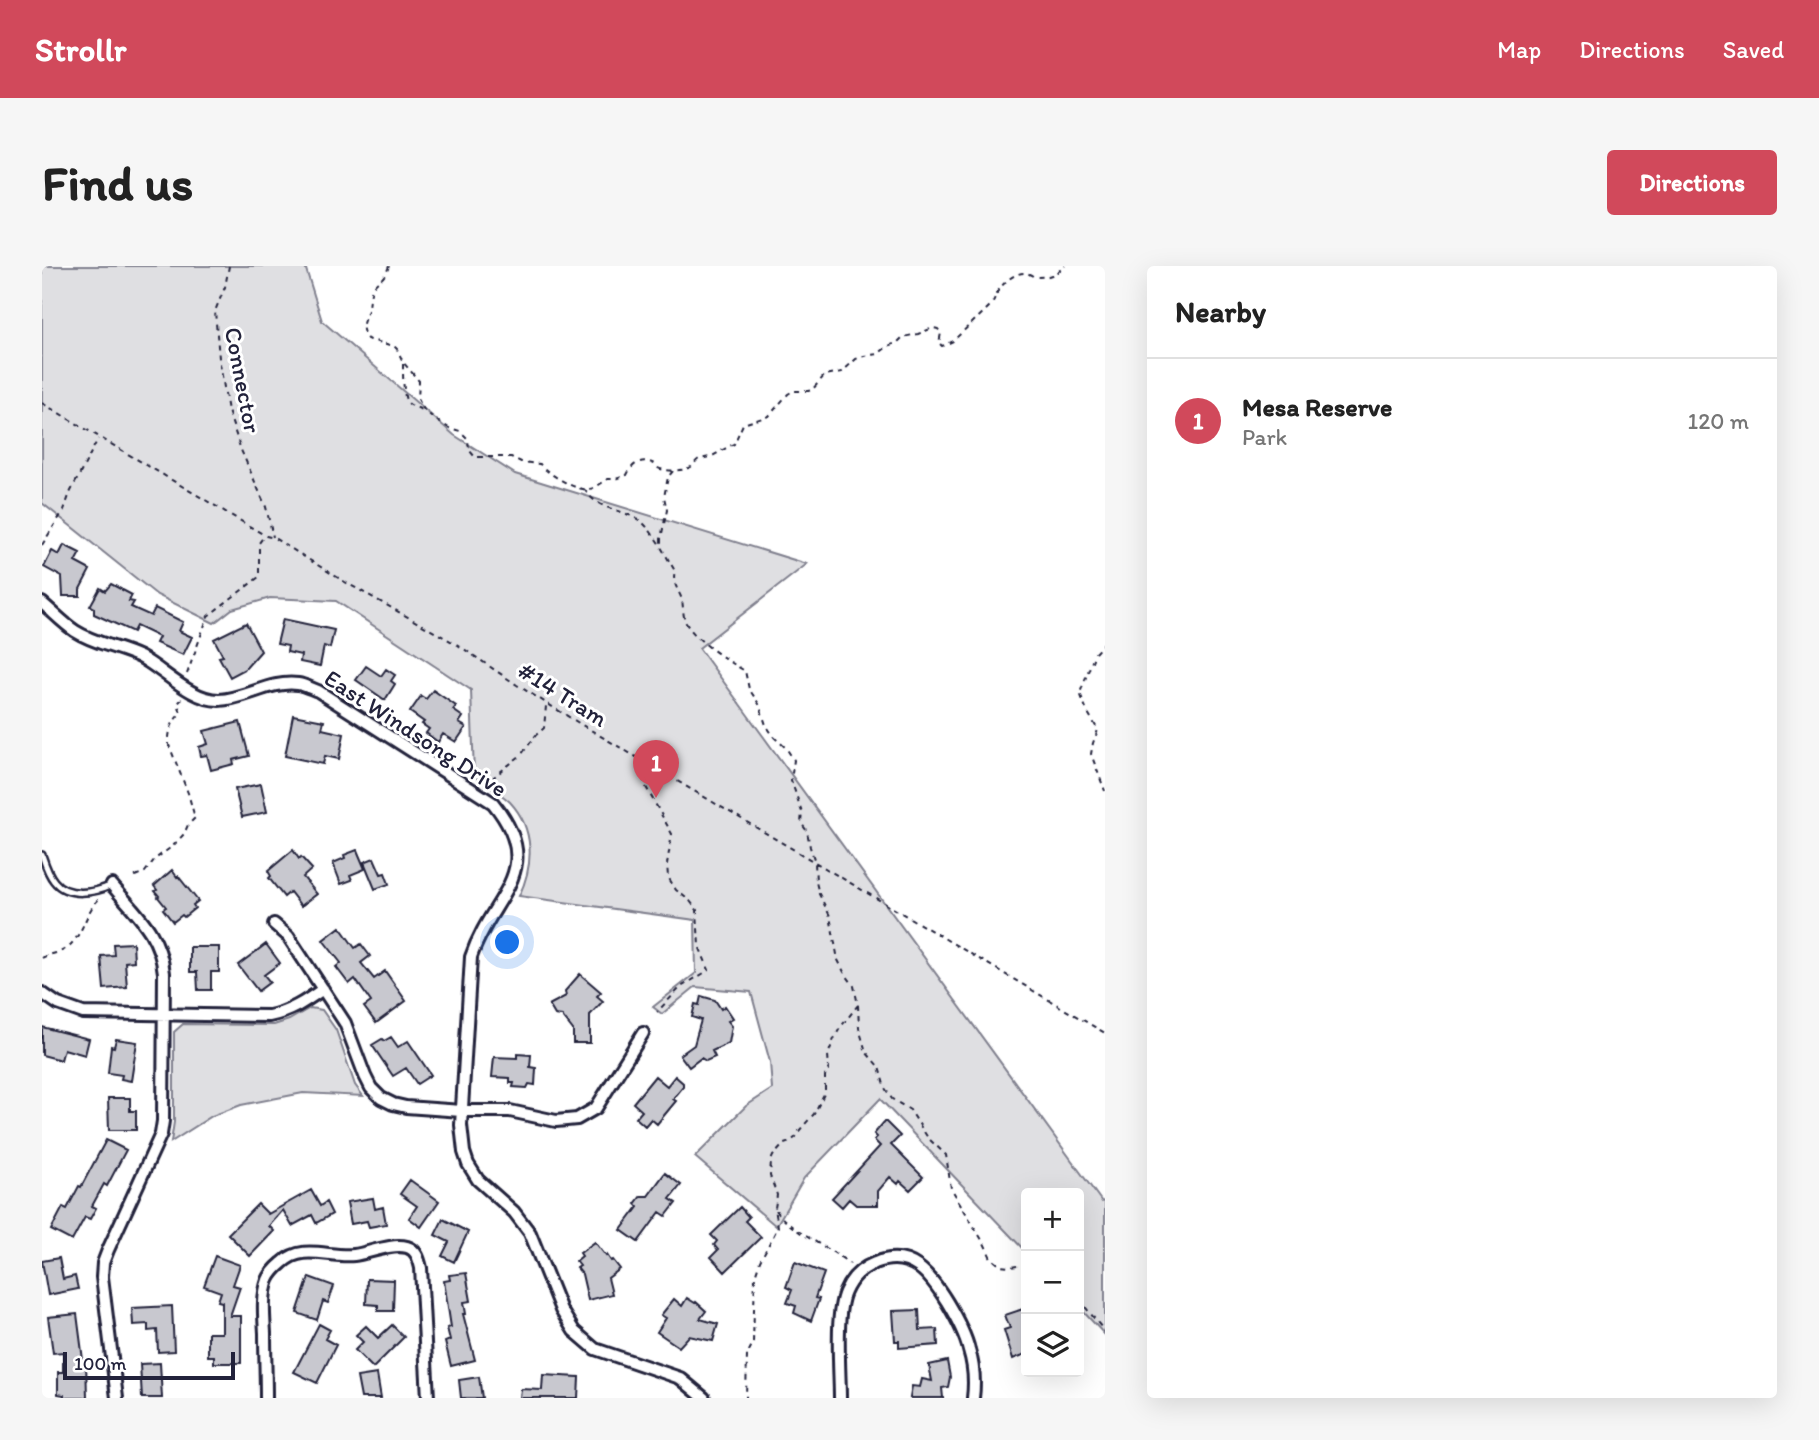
<!DOCTYPE html>
<html lang="en">
<head>
<meta charset="utf-8">
<style>
  :root { --surface:#fff; --page:#f6f6f6; --text:#222; --muted:#767676; --line:#e0e0e0; --accent:#d1495b }
  body { margin:0; font-family:Itim,sans-serif; background:var(--page); color:var(--text) }
  .controls { position:absolute; right:21px; bottom:21px; display:grid; overflow:hidden; border-radius:7px; box-shadow:0 7px 28px #0002 }
  .controls button { width:63px; height:63px; display:grid; place-items:center; padding:0; border:0; border-bottom:2px solid var(--line); background:var(--surface); color:var(--text); font:35px sans-serif }
  .scale { position:absolute; left:21px; bottom:18px; width:172px; box-sizing:border-box; padding-left:7px; border:4px solid #22223b; border-top:0; font-size:19px; line-height:24px; white-space:nowrap; color:#22223b; -webkit-text-stroke:5px #fff; paint-order:stroke }
  .you { position:absolute; left:466px; top:677px; width:24px; height:24px; margin:-18px; border:5px solid #fff; border-radius:50%; background:#1a73e8; box-shadow:0 0 0 10px #1a73e833 }
  .badge { display:grid; place-items:center; width:46px; height:46px; border-radius:50%; background:var(--accent); color:#fff; font-size:23px; font-weight:700 }
  .pin { position:absolute; translate:-50% -58px; filter:drop-shadow(0 2px 4px #0008) }
  .pin::after { content:''; position:absolute; top:37px; width:24px; height:21px; background:inherit; clip-path:polygon(0 0,100% 0,50% 100%) }
  .list { margin:0; padding:0; list-style:none }
  h2 { display:flex; justify-content:space-between; align-items:center; height:91px; margin:0; padding:0 28px; font-size:30px }
  h2 small { font-size:23px; font-weight:400; color:var(--muted) }
  .list li { display:grid; grid-template-columns:46px 1fr auto; gap:21px; align-items:center; box-sizing:border-box; height:126px; padding:0 28px; border-top:2px solid var(--line) }
  .list b { display:block; font-size:26px; white-space:nowrap }
  .list p { margin:0; font-size:23px; white-space:nowrap; color:var(--muted) }
  .list em { font-size:23px; font-style:normal; color:var(--muted) }
  .icon { flex:none; width:38px; height:38px; fill:none; stroke:currentColor; stroke-width:2; stroke-linecap:round; stroke-linejoin:round }
  .map { position:relative; flex:none; width:1063px; height:1132px; overflow:hidden; border-radius:7px }
  header { display:flex; align-items:center; gap:42px; box-sizing:border-box; height:98px; padding:0 35px; background:var(--accent); color:#fff }
  header strong { font-size:33px }
  nav { display:flex; gap:38px; margin-inline-start:auto; font-size:24px }
  .intro { display:flex; align-items:center; justify-content:space-between; box-sizing:border-box; height:168px; padding:0 42px }
  h1 { margin:0; font-size:49px }
  .button { padding:18px 32px; border-radius:7px; background:var(--accent); color:#fff; font-size:24px; font-weight:700 }
  main { display:flex; gap:42px; padding:0 42px }
  aside { flex:1; background:var(--surface); border-radius:7px; box-shadow:0 7px 28px #0002 }
  .map>svg:first-child { display:block }
</style>
</head>
<body>
<header>
<strong>Strollr</strong>
<nav><a>Map</a><a>Directions</a><a>Saved</a></nav>
</header>
<div class="intro"><h1>Find us</h1><a class="button">Directions</a></div>
<main>
<div class="map">
<svg width="1063" height="1132" viewBox="0 0 1063 1132">
  <rect width="100%" height="100%" fill="#fff"/>
  <filter id="ink" filterUnits="userSpaceOnUse"><feTurbulence type="fractalNoise" baseFrequency=".0143" numOctaves="2"/><feDisplacementMap in="SourceGraphic" scale="14" xChannelSelector="R" yChannelSelector="G"/><feConvolveMatrix kernelMatrix="1 2 1 2 8 2 1 2 1" color-interpolation-filters="sRGB"/></filter>
  <g filter="url(#ink)">
    <path fill="#dfdfe2" stroke="#80808e" stroke-width="2" d="M0,0H263L280,55L412,169L473,208L765,298L657,382L1060,936L1063,934V1069L1037,1041V927H984V986L838,833L762,912L734,960L653,891L704,840L730,823L728,796L709,726L653,721L620,748L611,741L654,707L653,654L477,630C492,599 493,563 468,536C457,526 444,518 432,510L429,424L294,335L228,332L190,343L172,357L115,329L0,237Z
      M268,742L280,744L294,764L313,819L321,830L261,827L199,839L170,850L129,876L132,856V766L141,758L232,759L247,754Z"/>
    <path fill="#c8c8cf" stroke="#22223b" stroke-width="2" d="M22,279L38,287L33,296L48,304L38,323V330H21L20,311L2,301L10,285L17,289Z
      M69,318L90,329L87,335L92,336L89,341L109,350L113,342L141,356L137,365L150,371L141,389L114,377L117,371L94,360L91,366L52,348V342L48,340L58,322L63,325Z
      M241,353L292,364L288,382L282,380L278,400L258,396L259,389L245,386L246,380L235,378Z
      M204,357L219,385L203,403L188,411L177,391L181,390L172,373Z
      M324,400L339,410L344,403L353,409L349,415L353,418L343,434L314,414Z
      M391,424L414,440L411,444L421,451L417,457L424,461L414,476L401,468L396,476L384,467L387,463L380,458L382,456L368,446L379,430L384,433Z
      M251,449L282,455L280,463L302,468L297,493L283,490L281,498L243,490Z
      M198,456L207,490L191,494L192,498L169,504L165,489L159,490L157,481L166,478L162,465Z
      M219,518L225,546L200,551L193,523Z
      M251,584L257,593L259,591L270,603L261,611L275,628L259,640L248,626L242,631L227,612L229,610L226,605Z
      M315,584L323,603L308,609L310,614L299,618L291,597L303,592L302,589Z
      M332,592L339,608L343,607L347,618L333,623L322,596Z
      M130,604L135,611L136,610L156,635L151,639L153,642L142,651L140,649L131,656L121,643L124,641L116,631L117,630L113,625L115,624L112,620Z
      M298,661L313,682L319,678L328,690L319,697L332,713L343,705L364,735L334,757L322,741L329,736L313,713L307,718L294,701L299,697L281,674Z
      M91,677L92,695L83,696L85,721L62,723L59,690L72,689L71,678Z
      M224,678L238,697L222,709L228,716L216,725L196,699Z
      M148,681H177V706H169V724H156L155,706H148Z
      M538,708L559,726L555,730L561,735L548,749V777H531V764L520,750L513,749L507,739L524,730L523,725Z
      M659,730L673,734L679,743L683,740L691,752L686,755L690,760L687,777L670,785L673,791L664,795L659,792L647,801L638,789L652,779L659,754L650,751L653,738L657,739Z
      M0,761L47,773L43,789L22,783L19,794L0,789Z
      M349,771L356,781L366,775L389,809L375,818L364,802L351,810L330,779L340,773L342,775Z
      M74,773L95,776L89,815L79,813L80,809L66,807L69,780L72,781Z
      M475,788L489,789L488,801L494,802L493,819L487,818L485,822L471,821L472,817H468V812L450,811L452,791L475,792Z
      M613,810L625,820L633,810L641,817V821L631,833L634,835L615,858L609,853L603,860L594,852L600,845L591,837Z
      M66,832H88V845H94V864H67Z
      M842,856H844L858,870L849,879L881,911L868,924L858,915L856,918L848,911L836,925V939H814L807,933L800,941L790,932L838,880L832,874L835,871L832,868Z
      M64,874L84,884L65,920L62,918L50,940L54,942L48,953L43,951L30,975L9,964L21,941L25,943L37,920L39,921Z
      M623,907L639,919L628,933L634,937L624,950L618,946L596,976L579,964L596,941L593,938L599,930H606Z
      M368,914L397,935L379,961L367,952L375,940L358,928Z
      M269,924L278,940L284,936L290,948L274,957L270,949L250,960L241,944L227,960L232,965L208,990L186,968L216,938L226,948Z
      M331,932L333,943L341,941L344,958L327,961L325,955L309,958L305,936Z
      M698,941L707,951L703,955L719,971L683,1006L669,991L676,984L672,979L675,975L669,969Z
      M401,953L426,966L412,996L400,990L407,976L393,969Z
      M553,976L564,990L565,989L569,995L571,994L578,1003L566,1012L570,1028L546,1034L540,1008L535,1002L538,1000L534,995L540,990L538,987Z
      M173,990L198,999L191,1019L198,1021L188,1050H199V1097H172V1090H166V1067H180V1036L176,1035L179,1026L162,1020Z
      M17,992L21,1013L33,1010L36,1023L6,1029L0,995Z
      M753,996L782,1007L773,1032L777,1033L769,1055L752,1047L754,1040L745,1037L750,1024L744,1021Z
      M424,1007L429,1035L422,1036L424,1048H421L433,1094L409,1100L403,1076L408,1074L405,1062L409,1061L402,1015L408,1014L407,1009Z
      M267,1011L292,1020L286,1037L281,1035L275,1054L255,1047Z
      M325,1013L352,1014L351,1045H336V1039L324,1038Z
      M645,1032L653,1037L654,1036L664,1045L658,1053L676,1058L671,1075L647,1070L637,1081L615,1066L624,1052L619,1049L632,1033L640,1040Z
      M130,1040L132,1085L116,1086L115,1064L106,1065V1058L91,1059L90,1042Z
      M984,1042V1088L971,1093L962,1064L968,1062L963,1049Z
      M877,1044L878,1064L895,1063L896,1079L857,1082V1075H853L851,1045Z
      M35,1048L41,1094H44L45,1132H22V1129L16,1128V1106H21V1086L11,1087L6,1051Z
      M277,1058L288,1064L283,1073L294,1079L275,1117L252,1106Z
      M350,1059L362,1071L331,1102L313,1084L321,1076L314,1069L324,1060L336,1072Z
      M905,1095L908,1111L906,1121L900,1122L901,1132H868L870,1120L878,1121L880,1113L890,1115L887,1099Z
      M118,1097L120,1132H100L98,1098Z
      M335,1108L339,1132H319L315,1111Z
      M501,1109L537,1111L536,1132H478L479,1123L500,1124Z
      M437,1111L440,1132H419L417,1114Z"/>
    <g fill="none" stroke-linecap="round" stroke-linejoin="round">
      <g stroke="#22223b" stroke-width="10">
        <path id="lane" d="M0,589C3,598 6,608 12,615C25,632 53,627 70,619"/>
      </g>
      <g stroke="#22223b" stroke-width="16">
        <path id="street" d="M0,337C11,346 21,357 33,365C53,378 77,381 98,391C122,404 149,434 177,434C204,433 229,414 256,418C263,419 270,423 276,425L451,537C506,605 450,628 429,691L419,859L422,886L426,898L436,914L472,946L488,967L519,1044L532,1065L553,1083L638,1112L662,1132
          M70,619C94,648 118,667 122,707L121,855L119,868L66,984L61,997L60,1011L75,1132
          M232,658L246,670L303,757L323,810L329,822L339,832L351,838L364,841L420,845H468L514,855L535,853L554,842L601,767
          M0,727L16,738L41,747L227,750C248,746 264,735 281,723
          M224,1132C224,1110 223,1089 223,1067C222,1050 220,1030 226,1014C229,1007 234,1002 240,997C261,977 287,992 312,989C327,987 350,977 365,981C375,984 377,994 379,1002L386,1132
          M798,1132C798,1105 793,1048 803,1026C809,1012 820,1002 833,997C869,982 889,1010 905,1036C914,1051 923,1067 927,1084C932,1100 933,1116 931,1132"/>
      </g>
      <path stroke="#22223b" stroke-width="2" stroke-dasharray="5 5" stroke-linecap="butt" d="M187,0L183,21L173,45L177,92L186,145L199,184L224,241L231,271
        M347,0C342,15 336,13 330,23C328,29 328,35 327,41C323,56 316,58 325,73L352,80L355,83L361,96L377,115L376,133L382,144L395,155L407,162L418,165L426,173L427,184L433,191H469L479,196L498,198C503,206 530,222 541,223C550,225 558,218 566,213H574L585,209C589,200 597,193 607,196C614,197 611,199 616,202C623,206 642,205 649,201C652,198 654,195 657,193C675,191 676,185 692,178L701,158L727,150L746,128L751,125H766L770,124L783,109L800,106L814,93L822,90L836,88L846,80L855,77L861,71L876,68L891,62L896,63L899,67L897,77L900,80L911,75C923,63 936,52 948,40C952,35 953,31 956,25C963,14 980,0 992,11C1008,11 1011,10 1023,0
        M361,98C361,107 361,115 362,123C363,139 367,139 381,144
        M0,137L224,270L232,272L303,316L416,379L475,419L540,459L1063,767
        M631,205L626,211L622,231L625,244L619,272V281L633,305C630,315 635,322 639,331C642,339 640,349 644,357C653,374 686,395 703,405L707,423L717,438L724,459L732,471L744,482L752,494L749,514L760,546L759,557L765,565L768,581L773,596L774,616L777,628L788,650L796,694L802,706L812,720L816,739L798,762L792,773L786,789L787,802L783,810V826L772,848L757,865L754,871L748,876L742,878L731,890L729,895L728,910L735,929L733,942L736,961L718,995L713,1010L711,1077L705,1089L704,1132
        M542,223C558,246 576,241 597,254C607,261 612,271 619,280
        M0,279L22,244L28,227L56,173
        M1063,376L1053,387L1038,427L1045,445L1056,464L1051,477L1049,488L1063,525
        M145,408L166,350L217,311V277L222,270
        M596,492L604,521L630,568L625,598L626,611L634,624L648,635L655,644L657,680L667,704L639,721L615,746
        M442,519L479,489L494,469L502,462L504,440
        M93,610L103,606L113,593L131,580L142,568L146,559L153,552L146,527L127,479C126,466 130,455 139,447L136,437L140,433
        M0,692C8,687 18,688 26,681C43,666 43,646 57,633
        M816,739L817,762L824,786L837,801L843,822L850,833L868,844L886,872L904,889L909,922L943,979L949,992L959,1000L968,1001L984,999
        M734,944C748,966 786,980 808,998
        M1037,1033L1063,1066"/>
      <use href="#lane" stroke="#fff" stroke-width="5"/>
      <use href="#street" stroke="#fff" stroke-width="10"/>
    </g>
  </g>
  <g text-anchor="middle" dominant-baseline="central" stroke-width="6" stroke-linejoin="round" paint-order="stroke">
    <g font-size="24" fill="#22223b" stroke="#fff">
      <text transform="translate(201 114) rotate(79)">Connector</text>
      <text transform="translate(521 428) rotate(32)">#14 Tram</text>
      <text transform="translate(374 467) rotate(33)">East Windsong Drive</text>
    </g>
  </g>
</svg>
<div class="controls">
<button>+</button>
<button>−</button>
<button><svg class="icon" aria-label="layers" viewBox="0 0 24 24"><path d="M12 4l9 5-9 5-9-5zM3 14l9 5 9-5"/></svg></button>
</div>
<div class="scale">100 m</div>
<div class="you"></div>
<div class="pin badge" style="left:614px;top:532px">1</div>
</div>
<aside>
<h2>Nearby<small></small></h2>
<ul class="list">
<li><span class="badge">1</span><div><b>Mesa Reserve</b><p>Park</p></div><em>120 m</em></li>
</ul>
</aside>
</main>
</body>
</html>
